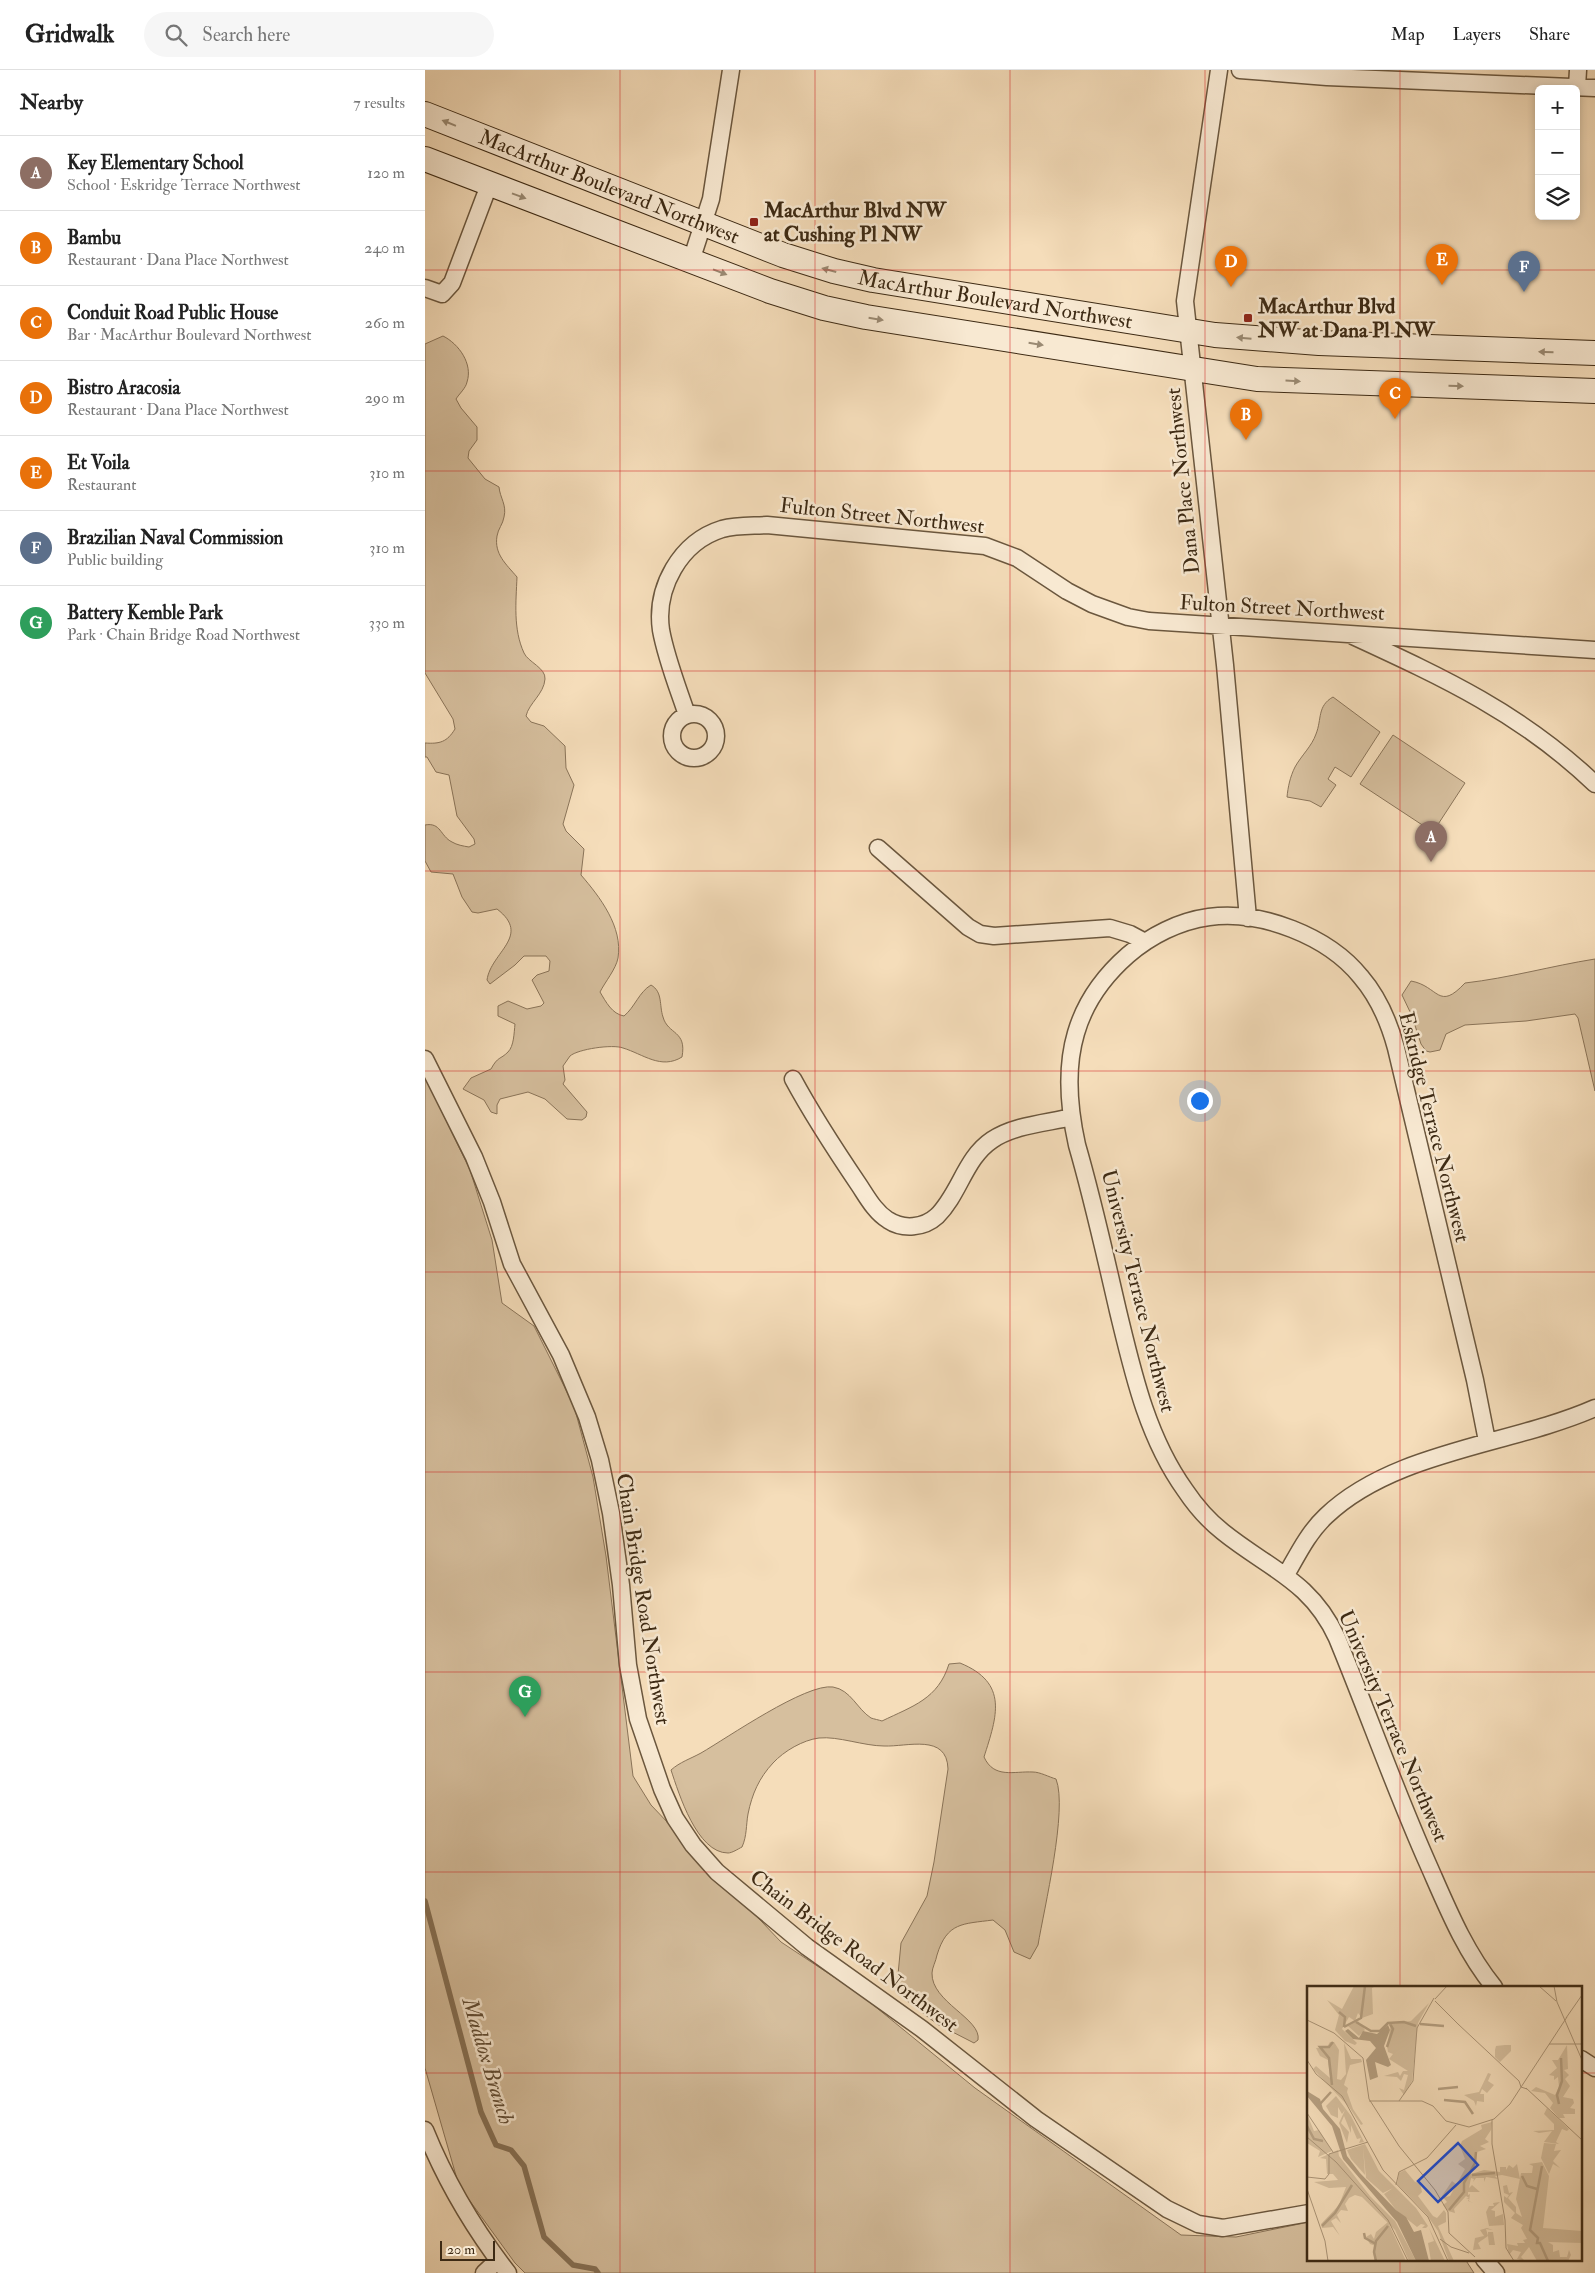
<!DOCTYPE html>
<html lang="en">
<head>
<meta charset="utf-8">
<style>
  :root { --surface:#fff; --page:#f6f6f6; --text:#222; --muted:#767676; --line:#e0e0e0; --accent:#8f2418 }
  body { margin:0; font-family:"IM FELL Double Pica",serif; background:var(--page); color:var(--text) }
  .controls { position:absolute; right:15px; top:15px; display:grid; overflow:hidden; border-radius:8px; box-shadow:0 2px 8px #0003 }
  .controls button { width:45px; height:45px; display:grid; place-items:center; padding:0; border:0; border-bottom:1px solid var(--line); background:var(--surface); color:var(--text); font:25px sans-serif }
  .scale { position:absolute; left:15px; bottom:12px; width:55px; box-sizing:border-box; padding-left:5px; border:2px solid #3d2a14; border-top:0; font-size:14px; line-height:18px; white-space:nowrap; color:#3d2a14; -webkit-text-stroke:4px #f8e9d2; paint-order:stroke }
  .you { position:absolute; left:774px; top:1030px; width:18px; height:18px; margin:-12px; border:4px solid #fff; border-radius:50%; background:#1a73e8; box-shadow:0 0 0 8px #1a73e833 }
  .badge { display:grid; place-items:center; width:32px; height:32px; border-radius:50%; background:var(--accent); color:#fff; font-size:16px; font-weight:700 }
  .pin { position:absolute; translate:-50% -41px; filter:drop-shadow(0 1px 2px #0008) }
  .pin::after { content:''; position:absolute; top:26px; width:18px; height:15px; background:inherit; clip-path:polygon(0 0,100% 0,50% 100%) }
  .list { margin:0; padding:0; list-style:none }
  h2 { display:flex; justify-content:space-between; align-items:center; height:65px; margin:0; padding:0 20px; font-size:21px }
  h2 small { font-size:16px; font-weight:400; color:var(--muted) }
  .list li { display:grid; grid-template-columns:32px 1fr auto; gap:15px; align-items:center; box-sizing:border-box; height:75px; padding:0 20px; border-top:1px solid var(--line) }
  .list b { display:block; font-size:19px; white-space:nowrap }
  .list p { margin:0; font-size:16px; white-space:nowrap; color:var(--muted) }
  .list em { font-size:16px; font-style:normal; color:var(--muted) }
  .icon { flex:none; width:28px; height:28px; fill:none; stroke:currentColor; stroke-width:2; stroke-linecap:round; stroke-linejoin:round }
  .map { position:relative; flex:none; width:1170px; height:2203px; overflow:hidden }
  header { display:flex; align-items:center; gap:30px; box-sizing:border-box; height:70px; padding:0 25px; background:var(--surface); border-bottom:1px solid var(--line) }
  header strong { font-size:24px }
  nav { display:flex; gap:28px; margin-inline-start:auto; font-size:18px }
  .search { width:350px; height:45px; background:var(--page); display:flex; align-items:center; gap:12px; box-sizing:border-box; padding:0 18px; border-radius:28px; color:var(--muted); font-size:19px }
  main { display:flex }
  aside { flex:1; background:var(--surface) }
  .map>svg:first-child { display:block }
</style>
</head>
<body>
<header>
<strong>Gridwalk</strong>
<div class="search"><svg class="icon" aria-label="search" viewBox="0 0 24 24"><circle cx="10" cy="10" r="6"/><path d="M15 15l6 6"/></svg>Search here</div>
<nav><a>Map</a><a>Layers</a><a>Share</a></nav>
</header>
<main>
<aside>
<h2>Nearby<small>7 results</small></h2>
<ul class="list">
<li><span class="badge" style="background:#8d6e63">A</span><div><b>Key Elementary School</b><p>School · Eskridge Terrace Northwest</p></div><em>120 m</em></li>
<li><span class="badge" style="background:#e8710a">B</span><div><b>Bambu</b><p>Restaurant · Dana Place Northwest</p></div><em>240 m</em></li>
<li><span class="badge" style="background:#e8710a">C</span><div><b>Conduit Road Public House</b><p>Bar · MacArthur Boulevard Northwest</p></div><em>260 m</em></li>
<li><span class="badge" style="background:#e8710a">D</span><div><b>Bistro Aracosia</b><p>Restaurant · Dana Place Northwest</p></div><em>290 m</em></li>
<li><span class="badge" style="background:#e8710a">E</span><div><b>Et Voila</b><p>Restaurant</p></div><em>310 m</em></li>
<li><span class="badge" style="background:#5c6f8a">F</span><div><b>Brazilian Naval Commission</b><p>Public building</p></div><em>310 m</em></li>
<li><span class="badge" style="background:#2e9e5b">G</span><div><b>Battery Kemble Park</b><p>Park · Chain Bridge Road Northwest</p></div><em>330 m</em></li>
</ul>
</aside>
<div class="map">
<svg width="1170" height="2203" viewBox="0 0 1170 2203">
  <rect width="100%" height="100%" fill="#f5ddba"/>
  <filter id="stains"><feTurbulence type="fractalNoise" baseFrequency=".004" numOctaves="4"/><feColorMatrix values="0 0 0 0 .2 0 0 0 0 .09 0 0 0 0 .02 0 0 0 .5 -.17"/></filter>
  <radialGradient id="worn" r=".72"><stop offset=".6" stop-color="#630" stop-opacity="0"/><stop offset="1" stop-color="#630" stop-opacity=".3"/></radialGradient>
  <path fill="#d6bf9e" stroke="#8a7459" d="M18,266C34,274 48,294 42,312C41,318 34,324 31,329L36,338L52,357V370L44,381L43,388L60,409L74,417C75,428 82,435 79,447C78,454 73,459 72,466C69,484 81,494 92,507C91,532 88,559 99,583C103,592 121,598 120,609C119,624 104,633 101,646L106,652L119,656L140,676L141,698L149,715L138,754L141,761L159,779L156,805C175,827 198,857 193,888C191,899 180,912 175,922C181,932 187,944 199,946C210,937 214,922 226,915C238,922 234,935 238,947C243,965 262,960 257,987C236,1000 218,984 198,978C188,974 153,979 145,986C143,989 140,993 138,996L140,1010L138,1014L162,1042L161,1047L157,1050L142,1049L120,1029L103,1022L75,1029L72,1035V1044L66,1042L59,1030L38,1019L46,1008L66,999C73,986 75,990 83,982C89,976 89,963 90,954L73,946V936L83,931L102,939L116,936L119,933L107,910L112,905L124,901L125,891L121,886H99L90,895L65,914L62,910C66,882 107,866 72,839L53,843L47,842L37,827L28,804L6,802L0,791V755C16,752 15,766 27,772C32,775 38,776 44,777L50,774L49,769L32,746L24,705L11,702L2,687H0V673C15,674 22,672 30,659L28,649L0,603V274Z
    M908,627L955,662L926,707L910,697L903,709L911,715L896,737L885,731L862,727C863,717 865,707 870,697C876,686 887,676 891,664C897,649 892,636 908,627Z
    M968,665L1040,713L1008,762L935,714Z
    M1170,889V1021L1153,948L1150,944L1101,951L1040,955L1021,964L1015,980L1005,982L1001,981L996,974L987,946L977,925L986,911C1014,916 1013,942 1040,913C1084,908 1126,896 1170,889Z
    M0,1007L45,1100L67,1170L77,1233L109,1256L149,1336L168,1407L181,1486L208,1706L226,1735L356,1872L436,1925L550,2018L756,2165L811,2167L884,2152V2189H1040L1049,2203H100L90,2193L34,2116L0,1998Z
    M535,1593C584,1613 572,1646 559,1687C569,1709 589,1701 608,1702C615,1702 624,1707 631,1709C643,1739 619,1839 613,1875L605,1889L589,1882L580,1860L568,1850C538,1854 522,1852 512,1885C511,1891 507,1898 507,1903C506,1932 557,1949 553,1970L549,1973L512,1954L476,1926L472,1915L476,1873L502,1826L509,1792L523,1699C522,1663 482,1677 459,1676C439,1676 413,1666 394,1668C378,1670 359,1681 348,1693C334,1708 327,1724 323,1744C321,1755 322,1766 317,1777C313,1779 307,1783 303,1783C272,1783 254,1724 246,1700C255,1692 265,1689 276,1683C302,1668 381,1613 408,1617C426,1620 432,1639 446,1648C449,1649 454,1650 457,1651C488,1636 513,1629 524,1594Z"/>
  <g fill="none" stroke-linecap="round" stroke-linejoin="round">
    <path stroke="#867156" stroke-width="5.5" d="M0,1831L56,2042L71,2075L86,2080L99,2096L119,2167L148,2195L170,2199L173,2203"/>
    <g stroke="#6b573e" stroke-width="19">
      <path id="street" d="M794,0L760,231L800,595L823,848
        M815,0L902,7L1170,18
        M1152,17L1153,0
        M266,191L286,129L306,0
        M0,218L17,224L27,213L64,115
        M928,566C1019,608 1097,644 1170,714
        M247 666a22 22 0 1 1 44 0a22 22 0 1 1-44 0Z
        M262,645C253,618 241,588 236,560C230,518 255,472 297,459C312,455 327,456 342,455L560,476L592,488L642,521L667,534L703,547L724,551L1170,580
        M453,778L543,857L555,864L569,866L685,858L705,864L720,872
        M0,989L49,1087L67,1132L87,1194L136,1285L162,1347L175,1390L186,1443L196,1515L203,1595L213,1649L237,1719L250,1748L268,1775L292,1802L382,1877L497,1959L611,2049L742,2139L773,2154L798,2158L884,2143
        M368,1009C388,1046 411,1081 434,1115C442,1127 450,1142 463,1150C478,1160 499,1158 512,1146C535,1123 540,1088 567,1070C589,1055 622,1053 647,1047
        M1062,1371L1050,1310L971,978C964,952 954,928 936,907C903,866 836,840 784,847C754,851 725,866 703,885C679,906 660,932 651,963C640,1000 644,1039 652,1075C668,1130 680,1185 693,1241C708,1303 722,1367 760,1420C770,1435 784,1451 798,1462C844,1499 886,1511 912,1568C943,1643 970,1720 1003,1794C1022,1837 1039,1880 1069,1917
        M861,1505C873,1484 883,1463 901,1446C969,1381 1086,1375 1170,1338
        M1156,1989L1170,1998
        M0,2060C21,2112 49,2159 83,2203
        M1059,2189L1071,2203
        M59,2203L73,2190"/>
    </g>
    <g stroke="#3d2a14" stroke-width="26">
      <g id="secondary">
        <path id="s1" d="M0,44L358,185L409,201L448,210L790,265L894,273L1170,283"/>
        <path d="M0,89L345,221L399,238L441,247L832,309L1170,321"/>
      </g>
    </g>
    <use href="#street" stroke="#f8e9d2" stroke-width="16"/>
    <use href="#secondary" stroke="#f8e9d2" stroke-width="24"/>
  </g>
  <defs><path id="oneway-solid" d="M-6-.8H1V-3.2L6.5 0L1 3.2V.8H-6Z" transform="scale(1.25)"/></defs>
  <g fill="#9a8a73">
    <use href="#oneway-solid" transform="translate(24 53) rotate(-158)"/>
    <use href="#oneway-solid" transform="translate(94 126) rotate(20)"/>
    <use href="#oneway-solid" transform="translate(404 200) rotate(-165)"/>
    <use href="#oneway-solid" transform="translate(295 202) rotate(21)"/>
    <use href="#oneway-solid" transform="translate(451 249) rotate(9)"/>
    <use href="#oneway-solid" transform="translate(819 268) rotate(-175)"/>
    <use href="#oneway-solid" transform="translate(611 274) rotate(9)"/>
    <use href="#oneway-solid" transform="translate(1121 282) rotate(-178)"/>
    <use href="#oneway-solid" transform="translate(868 311) rotate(3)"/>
    <use href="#oneway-solid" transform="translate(1031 316) rotate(2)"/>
  </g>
  <path fill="none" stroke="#d62828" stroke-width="1" stroke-opacity="0.55" d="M195,0V2203M390,0V2203M585,0V2203M780,0V2203M975,0V1917M0,200H1170M0,401H1170M0,601H1170M0,801H1170M0,1001H1170M0,1202H1170M0,1402H1170M0,1602H1170M0,1802H1170M0,2003H884M1156,2003H1170M975,2189V2203"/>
  <g fill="#8f2418" stroke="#f8e9d2" stroke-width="2">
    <rect x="324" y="147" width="10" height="10" rx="2.5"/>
    <rect x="818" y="243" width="10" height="10" rx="2.5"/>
  </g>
  <g text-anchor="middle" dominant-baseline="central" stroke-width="5" stroke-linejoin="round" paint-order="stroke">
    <g font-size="21" fill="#3d2a14" stroke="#f8e9d2">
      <text stroke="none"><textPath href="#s1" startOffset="198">MacArthur Boulevard Northwest</textPath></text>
      <text stroke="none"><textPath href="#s1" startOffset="602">MacArthur Boulevard Northwest</textPath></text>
      <text transform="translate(758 411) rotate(-96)">Dana Place Northwest</text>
      <text transform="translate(457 446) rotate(6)">Fulton Street Northwest</text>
      <text transform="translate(857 538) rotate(3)">Fulton Street Northwest</text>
      <text transform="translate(1009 1057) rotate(76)">Eskridge Terrace Northwest</text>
      <text transform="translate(713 1221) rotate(76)">University Terrace Northwest</text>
      <text transform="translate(218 1529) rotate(81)">Chain Bridge Road Northwest</text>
      <text transform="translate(968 1656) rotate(67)">University Terrace Northwest</text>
      <text transform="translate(429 1881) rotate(37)">Chain Bridge Road Northwest</text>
    </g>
    <g font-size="21" font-weight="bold" fill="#3d2a14" stroke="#f8e9d2" text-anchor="start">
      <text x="339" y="140">MacArthur Blvd NW<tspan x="339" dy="24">at Cushing Pl NW</tspan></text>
      <text x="833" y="236">MacArthur Blvd<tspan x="833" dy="24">NW at Dana Pl NW</tspan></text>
    </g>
    <g font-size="22" font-style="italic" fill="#614d35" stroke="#f8e9d2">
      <text transform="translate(63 1991) rotate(73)">Maddox Branch</text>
    </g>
  </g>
  <g transform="translate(882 1916)">
    <rect width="275" height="275" fill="#f5ddba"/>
    <path d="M47,0H69L65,2L66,28L55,32L51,27L48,35L42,31L35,43L50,57L48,59L38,55L28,44L32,29L20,14L35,23ZM122,17L111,37L105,95L97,109L92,102L97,104L101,89L97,88L94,95L90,91L77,90L91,86L93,90L96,85H101L82,73L86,68L81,66L80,60L84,38L104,35ZM51,35L58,44L52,50L41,40ZM23,56H27L32,64L30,93L34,94L39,88L37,57L44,73H54L55,76L43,79L37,99L41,102L40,106L46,123L56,138L54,139L42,121L6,83L9,80L23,92L21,74L13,70L9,62L20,61ZM198,59H204V65L193,76L188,71V64L189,60ZM260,59L261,83L257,84L262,89L258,93L263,100L256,111L266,113L267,117L263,122L268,123V128H256L258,132H252L243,122L246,117L238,107L224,105L229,101L248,109L252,101L251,91L247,94V90L242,89L250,82L245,74H251ZM181,87L184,88L181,95L187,99L180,107L175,103L173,108H177V116L170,115L169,120L167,115L157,109L172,106ZM29,110L44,130L57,156L52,157L54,152L50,153L44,139V147L37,130L34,137L42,146L40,157L32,137L38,124L35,128L31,121V132L24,129L19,120ZM240,122L262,143L260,145L255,143L249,156L252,158L237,156L245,145L232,147L226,145L247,144V138L237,128ZM0,128L7,145L12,144L25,165L11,171L13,165L0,157ZM185,136L184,144L178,153L182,156L173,160L179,163L170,166L164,188L177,184L193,186V181H199V184L202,179L206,182L210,178L213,193L195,189L188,190L191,193L179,191L177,196V192H169L166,196L167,193L164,192L162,202L165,199L173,206H161V209L163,208L162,215L166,217L161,215L162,213H159L162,212L159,210L147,223L148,227L141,225L136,219L140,216L135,210L145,195L149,198L139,211L143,210L158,183L151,178L158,173L153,160L155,155L175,143L174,139ZM237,157L249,158L247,165L254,164L246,175L253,182L246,178L242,188L234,172ZM58,158L72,185L109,222L121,240L119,242H115L118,239L114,238L110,241L89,224L77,208L86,202L76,207L59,192L56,161L58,189L44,173L40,164ZM31,164L32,170L63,210L88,235L109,275H102L88,244L55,211L48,209L42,212L38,218L41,225L34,224L30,229L34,237L29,232L24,235L33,250L26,241L15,242L14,238L32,219L39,201L22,202L7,196L31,194L26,188H20L19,173L13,172ZM235,176L242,190L236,242L275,245V257L241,256L246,259V266L252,264L253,271H260L262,264L264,269L261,275H230L222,261L214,271L218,275L210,273L214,266L206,264L202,269L200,258L211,260L210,257H218L216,254L220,253L214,242L216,239L204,232L208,227L197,216V210L200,212L202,209L197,207L196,200L200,199L202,207L206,206L201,212L209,221V227L215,231L209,213L214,187H225L226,180L222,178ZM98,184L108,196L113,197L115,206L111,210L126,230L130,232L137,224L139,227V236L131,240L147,275H142L131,245L120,229L90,198L92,187ZM193,216L184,224L188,225V231L196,228L197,239L182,240L179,226L182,220H187L186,217ZM81,236L99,275H68L66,266L69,260L63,258L59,251L64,248L67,253L69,246ZM122,242L126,250L138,275H124L121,257L127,255ZM180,242L186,244L179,243L181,250V246H186L188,259H182L181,250L171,257L174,263L166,264L168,252L177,250L173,244Z" fill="#d6bf9e"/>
    <path d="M81,39L83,44L77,60L84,79L81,81L68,76L71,91L63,94L59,74L69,62L63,55L46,53L38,45L41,43L52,52L56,45L70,48ZM0,105L13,113L16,123L33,143L40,170L53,187L89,224L99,231L107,246L114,244L122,275H109L90,236L36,173L25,140L0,110Z" fill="#b6a082"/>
    <path fill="none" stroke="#b6a082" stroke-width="2.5" d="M32,26L38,31L37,41M49,36L64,45H73L81,37L97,36L109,40M113,38L137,40M37,41L54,32L58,0M80,61L86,43L83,38M25,99L22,72L13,61H22L26,56M131,103L151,101M137,114L158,116L166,128M13,118L24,106M252,118L250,109L255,95L254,72M0,140L7,153L16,155M235,180L223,244L231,252L230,257H233L241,275M165,189L188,187M215,190L220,200L230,203M142,224L157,206V197L168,177L169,166M15,240L28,227L45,199M57,247L58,252L69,258M69,275L67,266L69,255L81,240"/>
    <path fill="none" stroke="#ab9578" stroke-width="1" d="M232,0L249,15M247,0L250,16L275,74M128,13L140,0M128,15L152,39M259,32L275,9M0,34L27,47L56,72L62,113L92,160L128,204L141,226L142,247L168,271M151,38L212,95L214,101L220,103M242,58H275M0,74L9,88L35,110L76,184L121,231L141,275M218,95L260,31M219,102L275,154M62,115H115L126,120L139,135L162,141L187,133L203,118L218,95M92,115L106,95L110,42L127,12M0,127L26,166M185,134V158L198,234L199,262L207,275M0,151L29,176L81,234L101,275M0,191L18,193L22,188V168L61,156M89,199L92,186L120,172L149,139M0,203L18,255L21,275M133,253L144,261L162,267"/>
    <path fill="#1d4ed8" fill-opacity="0.15" stroke="#1d4ed8" stroke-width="2.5" d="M151,157L171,179L131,216L111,195Z"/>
    <rect width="275" height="275" fill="none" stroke="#3d2a14" stroke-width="2.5"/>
  </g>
  <rect width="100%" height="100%" filter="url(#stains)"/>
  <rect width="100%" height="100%" fill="url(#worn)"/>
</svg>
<div class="controls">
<button>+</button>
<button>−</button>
<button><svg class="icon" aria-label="layers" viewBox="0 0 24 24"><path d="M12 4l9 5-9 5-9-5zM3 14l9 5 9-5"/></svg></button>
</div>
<div class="scale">20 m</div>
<div class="you"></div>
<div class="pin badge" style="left:1006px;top:792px;background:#8d6e63">A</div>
<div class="pin badge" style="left:821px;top:370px;background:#e8710a">B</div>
<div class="pin badge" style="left:970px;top:349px;background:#e8710a">C</div>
<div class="pin badge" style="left:806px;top:217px;background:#e8710a">D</div>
<div class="pin badge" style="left:1017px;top:215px;background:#e8710a">E</div>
<div class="pin badge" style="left:1099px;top:222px;background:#5c6f8a">F</div>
<div class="pin badge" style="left:100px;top:1647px;background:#2e9e5b">G</div>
</div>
</main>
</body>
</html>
